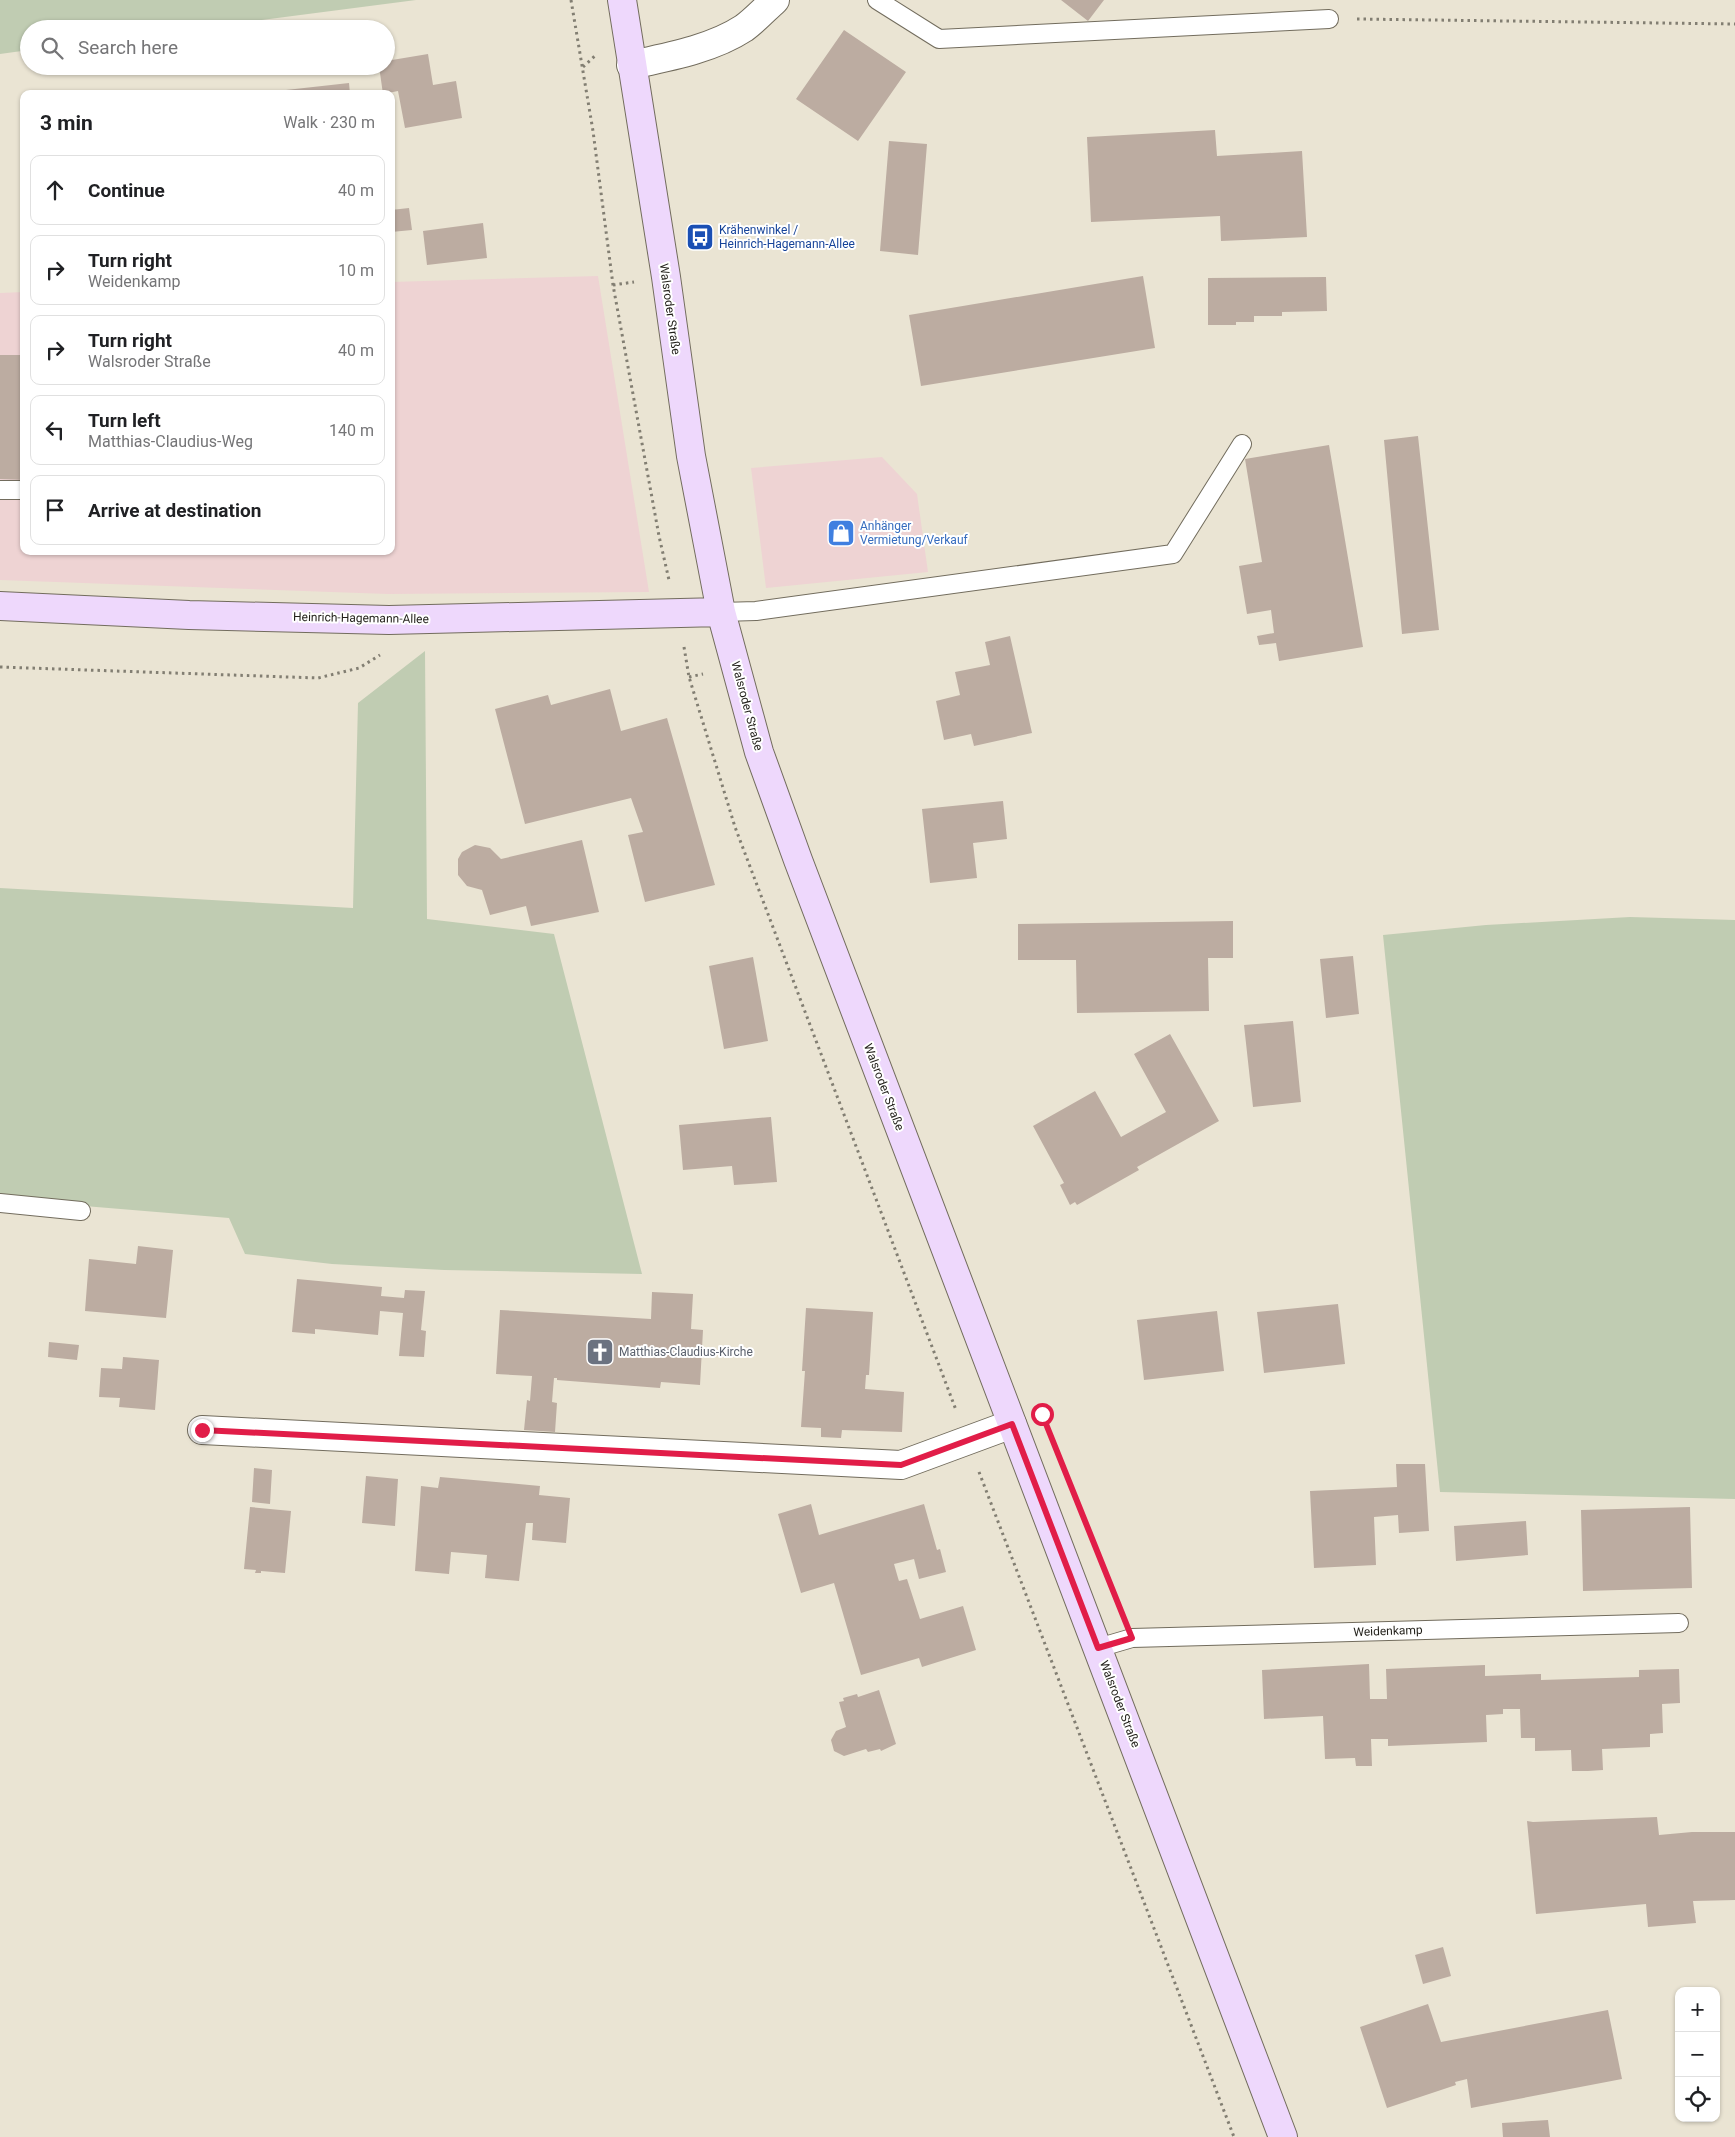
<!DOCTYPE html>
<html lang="en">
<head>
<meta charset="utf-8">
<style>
  :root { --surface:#fff; --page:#f2f2f2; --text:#202124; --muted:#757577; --line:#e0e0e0 }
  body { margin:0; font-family:Roboto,sans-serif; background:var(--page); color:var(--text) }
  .controls { position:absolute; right:15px; bottom:15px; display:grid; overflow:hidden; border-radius:10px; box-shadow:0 1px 4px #0004 }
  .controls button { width:45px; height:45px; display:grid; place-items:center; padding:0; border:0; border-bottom:1px solid var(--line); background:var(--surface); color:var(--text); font:25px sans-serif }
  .stop { position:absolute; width:15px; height:15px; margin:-11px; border:4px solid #e11d48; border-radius:50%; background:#fff }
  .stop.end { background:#e11d48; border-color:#fff; box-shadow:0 1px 5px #0008 }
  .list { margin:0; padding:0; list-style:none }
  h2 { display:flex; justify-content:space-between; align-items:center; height:65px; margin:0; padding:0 20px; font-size:21px }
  h2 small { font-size:16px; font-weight:400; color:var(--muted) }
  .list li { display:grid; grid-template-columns:32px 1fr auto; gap:15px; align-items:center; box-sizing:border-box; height:70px; margin:0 10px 10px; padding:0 10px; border:1px solid var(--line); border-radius:10px }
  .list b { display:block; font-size:19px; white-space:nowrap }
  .list p { margin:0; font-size:16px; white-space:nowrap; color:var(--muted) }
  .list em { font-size:16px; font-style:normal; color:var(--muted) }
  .icon { flex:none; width:28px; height:28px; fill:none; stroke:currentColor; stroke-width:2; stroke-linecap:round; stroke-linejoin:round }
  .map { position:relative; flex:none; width:1735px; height:2137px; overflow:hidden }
  .search { position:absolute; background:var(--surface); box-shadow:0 1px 4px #0004; left:20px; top:20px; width:375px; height:55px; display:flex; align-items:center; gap:12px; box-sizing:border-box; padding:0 18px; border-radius:28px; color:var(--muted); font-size:19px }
  .panel { position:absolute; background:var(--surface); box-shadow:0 1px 4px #0004; left:20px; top:90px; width:375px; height:465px; border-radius:10px }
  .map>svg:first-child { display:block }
</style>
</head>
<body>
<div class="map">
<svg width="1735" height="2137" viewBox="0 0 1735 2137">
  <rect width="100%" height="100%" fill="#eae4d3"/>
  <path fill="#eed3d3" d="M598,276L649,592L388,594L0,580V293L24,292V551H391V282Z
    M882,457L917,494L928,572L766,588L751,468Z"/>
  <path fill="#c0ccb2" d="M0,0H416L193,29H29V50L0,54Z
    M425,651L427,919L554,934L642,1274L444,1270L332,1264L245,1254L229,1218L0,1199V888L353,908L358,703Z
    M1630,917L1735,920V1499L1440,1492L1383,935L1486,925Z"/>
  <path fill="#bcaca1" d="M1061,0H1104L1088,21Z
    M844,30L906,72L858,141L796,99Z
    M428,54L433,85L456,81L462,118L405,128L398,91L383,94L379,66H386V61Z
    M349,83L350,94H286V90Z
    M1215,130L1217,156L1302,151L1307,237L1221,241L1220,216L1091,222L1087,137Z
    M889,141L927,144L918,255L880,251Z
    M409,208L412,230L391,232V210Z
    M483,223L487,258L427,265L423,231Z
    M1143,276L1155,348L921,386L909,315Z
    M1326,277L1327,311L1282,312V316H1254V322H1236V325H1208V278Z
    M0,355H24V480L0,479Z
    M1418,436L1439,630L1402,634L1384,440Z
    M1329,445L1363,647L1279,661L1276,643L1259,645L1257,636L1274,633L1271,610L1247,614L1239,566L1262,562L1245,459Z
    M1010,636L1032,733L974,746L971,734L944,740L936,701L960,695L955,672L990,665L985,642Z
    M610,689L621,731L667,718L715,885L645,902L628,835L643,832L631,798L525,824L495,709L548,695L551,705Z
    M1003,801L1007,839L973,843L977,878L930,883L922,809Z
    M582,840L599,912L531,926L526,906L490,915L482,890L467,886L458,875V859L462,852L475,845L490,848L501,859Z
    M1233,921V958H1208L1209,1011L1077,1013L1076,960H1018V924Z
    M1353,956L1359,1014L1326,1018L1320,959Z
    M753,957L768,1041L724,1049L709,966Z
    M1293,1021L1301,1102L1253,1107L1244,1025Z
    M1170,1034L1219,1121L1137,1167L1139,1170L1077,1205L1075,1202L1070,1205L1060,1185L1064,1183L1033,1126L1095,1091L1121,1137L1166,1112L1134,1054Z
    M771,1117L777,1182L734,1185L732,1166L683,1170L679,1125Z
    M138,1246L173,1250L166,1318L85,1311L89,1259L136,1264Z
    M297,1279L382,1287L381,1296L404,1298L405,1290L425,1291L421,1330L426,1331L424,1357L399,1356L403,1313L380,1311L378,1335L315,1329V1334L292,1332Z
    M652,1292L693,1294L691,1329L703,1330L700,1385L661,1382L660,1388L557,1380V1378H554L552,1402L557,1403L555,1432L524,1430L527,1400L530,1401L532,1376L496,1374L500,1310L651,1319Z
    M1338,1304L1345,1364L1264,1373L1257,1312Z
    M806,1308L873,1312L869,1375H866L865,1389L904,1392L902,1432L842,1430L841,1438L821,1437V1428L801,1427L805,1371H802Z
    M1217,1311L1224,1371L1144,1380L1137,1320Z
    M49,1342L79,1345L77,1360L48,1357Z
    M123,1357L159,1360L155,1410L119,1407L120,1398L99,1397L101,1368L122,1369Z
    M1396,1464H1425L1429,1531L1399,1533L1398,1515L1374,1517L1376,1565L1314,1568L1310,1491L1397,1487Z
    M254,1468L272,1470L270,1504L252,1502Z
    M366,1476L398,1479L395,1526L362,1523Z
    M440,1477L540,1486L539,1495L570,1498L566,1543L532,1540L533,1523H526L519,1581L485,1578L487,1555L451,1552L449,1574L415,1571L421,1486L438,1488Z
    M811,1504L819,1535L924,1504L937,1550L940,1549L946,1572L919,1579L914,1559L894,1564L898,1578L899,1581L907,1579L920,1619L963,1606L976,1650L922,1667L919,1658L861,1675L834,1583L801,1593L778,1514Z
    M250,1507L291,1511L285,1573L261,1571V1573H255L256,1570L244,1569Z
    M1690,1507L1692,1588L1583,1591L1581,1510Z
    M1526,1521L1528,1555L1456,1561L1454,1526Z
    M1369,1664L1370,1699H1387L1386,1669L1485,1665V1676L1541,1674V1680L1639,1677V1670L1679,1669L1680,1703L1662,1704L1663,1733L1650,1734V1747L1602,1749L1603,1770L1588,1771H1572L1571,1750L1535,1751V1738H1521L1520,1709H1503V1714L1486,1715L1487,1742L1388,1746V1739H1371L1372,1766H1356L1355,1758L1325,1759L1323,1716L1264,1719L1262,1670Z
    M879,1690L896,1744L881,1751L880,1749L868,1752L866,1749L844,1756L834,1751L831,1740L836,1731L846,1727L839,1702L844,1701L843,1698L857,1694L858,1697Z
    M1657,1817L1659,1835L1692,1832H1735V1900L1693,1901L1696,1923L1648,1927L1646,1904L1536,1914L1527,1821L1533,1822Z
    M1443,1947L1451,1976L1423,1984L1415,1955Z
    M1428,2004L1441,2042L1608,2010L1622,2079L1471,2108L1467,2079L1455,2082L1456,2085L1387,2108L1360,2027Z
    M1548,2120L1550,2137H1503L1502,2123Z"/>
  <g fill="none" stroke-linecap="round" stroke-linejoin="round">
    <g stroke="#726c5d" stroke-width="20">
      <path id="lane" d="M877,0L939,39L1329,19
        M0,490H24
        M721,612L756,611L1173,554L1242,444
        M0,1203L81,1211
        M1098,1648L1132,1638L1679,1623"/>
    </g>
    <g stroke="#726c5d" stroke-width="30">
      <path id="street" d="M631,65C668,57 712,49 744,28C755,20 765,9 775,0
        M202,1430L901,1465L1012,1424"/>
    </g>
    <g stroke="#726c5d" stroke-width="30">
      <path id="secondary" d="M622,0L666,277L691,456L721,612L759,752L798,860L1283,2137
        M0,606L189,615L389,620L721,612"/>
    </g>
    <path stroke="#827e72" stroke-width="3" stroke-dasharray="2.5 4" stroke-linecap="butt" d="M571,0L593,131L613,285L659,536L669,580
      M1357,19L1735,24
      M583,67L597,54
      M613,285L634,282
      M684,647L689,677L735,827L956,1410
      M0,667L318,678L359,668L380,655
      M689,677L703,674
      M979,1472L1234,2137"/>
    <use href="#lane" stroke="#fff" stroke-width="18"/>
    <use href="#street" stroke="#fff" stroke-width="28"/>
    <use href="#secondary" stroke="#eed8fc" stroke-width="28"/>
  </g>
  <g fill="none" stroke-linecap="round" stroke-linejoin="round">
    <path stroke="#e11d48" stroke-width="6" d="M202,1430L901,1465L1012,1424L1098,1648L1132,1638L1042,1414"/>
  </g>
  <defs>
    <g id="bus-square" transform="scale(1.4375)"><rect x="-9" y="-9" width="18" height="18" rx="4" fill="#1a4fb4" stroke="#fff"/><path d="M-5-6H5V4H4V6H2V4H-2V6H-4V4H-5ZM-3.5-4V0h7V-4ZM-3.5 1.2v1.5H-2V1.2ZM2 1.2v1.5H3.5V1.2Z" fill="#fff"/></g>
    <g id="shop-square" transform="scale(1.4375)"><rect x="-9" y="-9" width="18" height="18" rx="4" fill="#3f7fe0" stroke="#fff"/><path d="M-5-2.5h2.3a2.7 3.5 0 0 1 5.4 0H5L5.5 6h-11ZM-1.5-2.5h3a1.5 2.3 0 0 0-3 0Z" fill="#fff"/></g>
    <g id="church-square" transform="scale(1.4375)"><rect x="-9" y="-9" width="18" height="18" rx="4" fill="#6b7280" stroke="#fff"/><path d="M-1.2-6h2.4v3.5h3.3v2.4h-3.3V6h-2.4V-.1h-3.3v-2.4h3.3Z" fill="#fff"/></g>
  </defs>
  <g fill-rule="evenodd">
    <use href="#bus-square" x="700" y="237"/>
    <use href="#shop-square" x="841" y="533"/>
    <use href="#church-square" x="600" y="1352"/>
  </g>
  <g text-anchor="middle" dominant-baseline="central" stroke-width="4" stroke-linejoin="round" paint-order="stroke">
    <g font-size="12" fill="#164399" stroke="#fff" text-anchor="start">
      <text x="719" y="230">Krähenwinkel /<tspan x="719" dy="14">Heinrich-Hagemann-Allee</tspan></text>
    </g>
    <g font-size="12" fill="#211f19" stroke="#fff">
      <text transform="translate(670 309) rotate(82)">Walsroder Straße</text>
      <text transform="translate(361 618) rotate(1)">Heinrich-Hagemann-Allee</text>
      <text transform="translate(747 706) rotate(75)">Walsroder Straße</text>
      <text transform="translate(884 1087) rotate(69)">Walsroder Straße</text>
      <text transform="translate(1388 1631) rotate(-2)">Weidenkamp</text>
      <text transform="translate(1120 1704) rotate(69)">Walsroder Straße</text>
    </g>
    <g font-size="12" fill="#366cbe" stroke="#fff" text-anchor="start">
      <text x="860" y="526">Anhänger<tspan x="860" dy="14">Vermietung/Verkauf</tspan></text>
    </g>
    <g font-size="12" fill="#5b616d" stroke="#fff" text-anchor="start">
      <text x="619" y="1352">Matthias-Claudius-Kirche</text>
    </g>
  </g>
</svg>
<div class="controls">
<button>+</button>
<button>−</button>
<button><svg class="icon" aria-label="locate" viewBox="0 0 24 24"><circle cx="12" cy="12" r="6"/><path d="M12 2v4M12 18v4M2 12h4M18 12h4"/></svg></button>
</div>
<div class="stop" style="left:1042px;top:1414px"></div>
<div class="stop end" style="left:202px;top:1430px"></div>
<div class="search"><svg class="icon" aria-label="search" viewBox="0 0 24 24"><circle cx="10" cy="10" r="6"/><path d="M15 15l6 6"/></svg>Search here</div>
<section class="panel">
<h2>3 min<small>Walk · 230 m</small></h2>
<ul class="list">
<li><svg class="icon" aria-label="ahead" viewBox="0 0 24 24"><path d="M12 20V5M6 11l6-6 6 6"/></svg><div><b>Continue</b></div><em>40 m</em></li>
<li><svg class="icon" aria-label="right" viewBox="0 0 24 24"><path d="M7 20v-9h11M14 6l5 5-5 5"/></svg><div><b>Turn right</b><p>Weidenkamp</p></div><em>10 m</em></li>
<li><svg class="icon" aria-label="right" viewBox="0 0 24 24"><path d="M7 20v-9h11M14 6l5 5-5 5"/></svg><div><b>Turn right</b><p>Walsroder Straße</p></div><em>40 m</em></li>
<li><svg class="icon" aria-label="left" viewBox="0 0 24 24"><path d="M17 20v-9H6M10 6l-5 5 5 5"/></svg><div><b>Turn left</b><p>Matthias-Claudius-Weg</p></div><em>140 m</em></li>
<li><svg class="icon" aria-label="arrive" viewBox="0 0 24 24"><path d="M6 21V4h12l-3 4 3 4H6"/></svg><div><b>Arrive at destination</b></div></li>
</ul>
</section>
</div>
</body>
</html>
